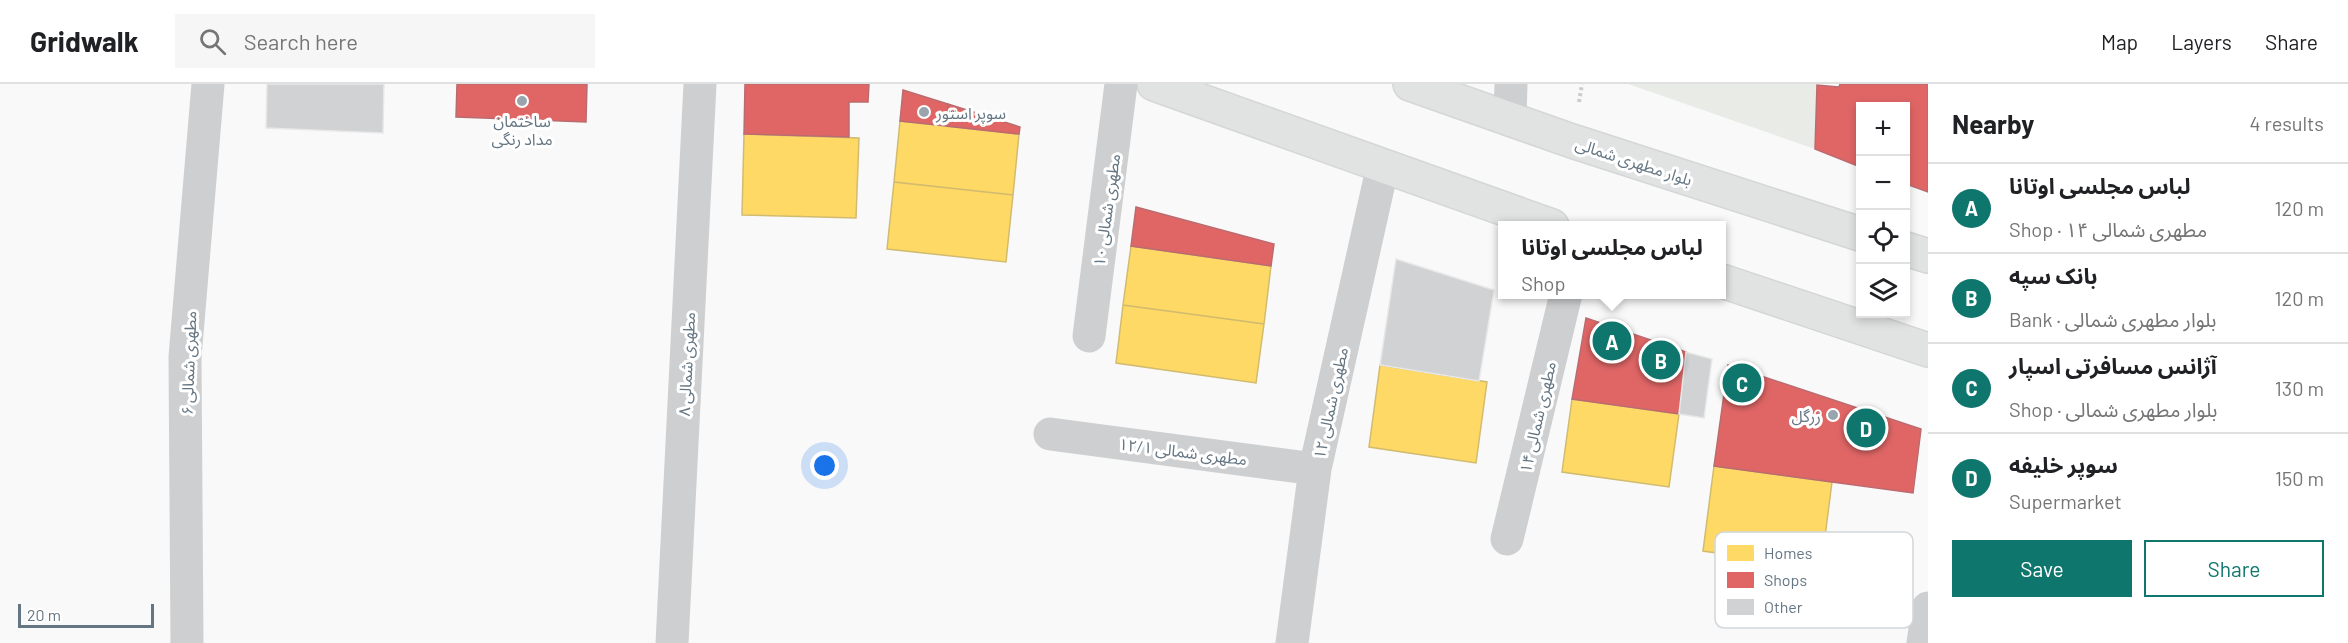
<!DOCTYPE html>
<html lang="en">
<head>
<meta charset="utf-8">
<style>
  :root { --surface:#fff; --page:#f6f6f6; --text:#202124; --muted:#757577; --line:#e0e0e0; --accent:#0f766e }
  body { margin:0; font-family:Barlow,"Noto Sans Arabic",sans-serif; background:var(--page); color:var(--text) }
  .controls { position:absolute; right:18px; top:18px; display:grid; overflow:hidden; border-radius:0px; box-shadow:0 3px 9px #0003 }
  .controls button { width:54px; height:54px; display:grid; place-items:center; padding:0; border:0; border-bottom:2px solid var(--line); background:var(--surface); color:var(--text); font:30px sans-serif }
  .scale { position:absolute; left:18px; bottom:15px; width:136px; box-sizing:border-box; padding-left:6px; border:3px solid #657683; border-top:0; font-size:16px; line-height:21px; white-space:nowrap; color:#657683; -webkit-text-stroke:4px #fff; paint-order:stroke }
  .you { position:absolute; left:825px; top:382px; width:21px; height:21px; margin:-15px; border:4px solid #fff; border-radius:50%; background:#1a73e8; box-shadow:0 0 0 9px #1a73e833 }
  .badge { display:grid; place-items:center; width:39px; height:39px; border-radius:50%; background:var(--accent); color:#fff; font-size:20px; font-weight:700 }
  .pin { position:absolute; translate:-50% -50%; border:3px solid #fff; box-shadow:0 2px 6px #0006 }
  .popup { position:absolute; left:1498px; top:137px; width:228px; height:78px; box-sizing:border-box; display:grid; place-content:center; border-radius:0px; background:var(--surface); filter:drop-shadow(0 2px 4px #0005); font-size:20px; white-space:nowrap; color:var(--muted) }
  .popup b { font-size:22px; color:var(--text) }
  .popup::after { content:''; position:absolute; left:50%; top:100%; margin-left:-12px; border:12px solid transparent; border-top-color:var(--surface) }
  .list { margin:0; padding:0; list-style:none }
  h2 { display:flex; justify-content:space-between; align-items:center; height:78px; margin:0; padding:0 24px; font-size:26px }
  h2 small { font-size:20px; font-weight:400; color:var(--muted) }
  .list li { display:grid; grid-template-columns:39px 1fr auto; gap:18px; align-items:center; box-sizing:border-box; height:90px; padding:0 24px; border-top:2px solid var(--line) }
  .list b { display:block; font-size:22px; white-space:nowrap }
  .list p { margin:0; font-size:20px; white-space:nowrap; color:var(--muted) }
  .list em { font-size:20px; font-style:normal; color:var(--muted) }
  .actions { display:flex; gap:12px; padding:18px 24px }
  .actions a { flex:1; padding:14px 0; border:2px solid var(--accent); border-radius:0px; text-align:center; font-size:21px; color:var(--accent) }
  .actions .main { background:var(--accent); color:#fff }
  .icon { flex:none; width:33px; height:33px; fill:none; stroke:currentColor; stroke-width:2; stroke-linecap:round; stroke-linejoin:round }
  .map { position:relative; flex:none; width:1928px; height:559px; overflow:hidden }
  header { display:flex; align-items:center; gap:36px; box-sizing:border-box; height:84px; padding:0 30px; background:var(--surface); border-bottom:2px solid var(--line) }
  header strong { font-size:28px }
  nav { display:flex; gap:33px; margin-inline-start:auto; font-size:21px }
  .search { width:420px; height:54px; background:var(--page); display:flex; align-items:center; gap:15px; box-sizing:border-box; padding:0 21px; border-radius:0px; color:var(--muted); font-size:22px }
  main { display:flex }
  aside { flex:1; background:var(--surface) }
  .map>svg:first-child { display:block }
</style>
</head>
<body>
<header>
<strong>Gridwalk</strong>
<div class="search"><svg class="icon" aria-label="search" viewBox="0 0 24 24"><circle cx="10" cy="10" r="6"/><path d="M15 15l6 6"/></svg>Search here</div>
<nav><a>Map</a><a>Layers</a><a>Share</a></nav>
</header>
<main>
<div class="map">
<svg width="1928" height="559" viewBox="0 0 1928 559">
  <rect width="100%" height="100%" fill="#f9f9f9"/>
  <path fill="#e8ebe6" d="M1628,0H1817L1815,65Z"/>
  <path fill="#ffd966" stroke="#d1bb6f" stroke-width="1.5" d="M900,37L1019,50L1013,111L894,98Z
    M744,50L859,54L856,134L742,131Z
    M894,98L1013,111L1006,178L887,165Z
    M1131,162L1271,182L1264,240L1123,221Z
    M1123,221L1264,240L1256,299L1116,279Z
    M1380,281L1487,298L1476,379L1369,363Z
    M1572,315L1679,330L1669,403L1562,388Z
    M1714,382L1832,398L1821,484L1703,467Z"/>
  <path fill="#e06666" stroke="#bb6b6f" stroke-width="1.5" d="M457,0H587L586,38L456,33Z
    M745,0H869L868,18H849V53L744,50Z
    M1840,0H1928V108L1906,100V22H1860V83L1815,65L1817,1L1839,3Z
    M903,6L948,20L946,42L900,37Z
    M948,20L1020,43L1019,50L946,42Z
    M1136,123L1274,160L1271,182L1131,162Z
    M1586,234L1686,268L1679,330L1572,315Z
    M1728,281L1921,345L1913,409L1714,382Z"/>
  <path fill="#d0d2d3" stroke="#e8e8e8" stroke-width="1.5" d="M267,0H384L383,49L266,44Z
    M1396,175L1494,206L1479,297L1380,281Z
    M1686,268L1712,275L1704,334L1679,330Z"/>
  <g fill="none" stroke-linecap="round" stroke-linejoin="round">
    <g stroke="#d5d6d7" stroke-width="36">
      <path id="primary" d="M1154,0L1552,142
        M1410,0L1572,57L1860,150
        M1906,165L1928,172
        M1722,197L1928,266"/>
    </g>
    <path stroke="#cbcccd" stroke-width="4" stroke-dasharray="3 3" stroke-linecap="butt" d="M1579,18L1582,0"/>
    <path stroke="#cecfd0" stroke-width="33" d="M1510,34L1511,0
      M1089,252L1121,0
      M1050,350L1315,385
      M1507,455L1566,210
      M187,559L185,273L208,0
      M672,559L700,0
      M1292,559L1315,385L1383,81
      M1923,559L1928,524"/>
    <use href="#primary" stroke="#e1e2e2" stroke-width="33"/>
  </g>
  <g fill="#99a4ac" stroke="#fff" stroke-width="2">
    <circle cx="522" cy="17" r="6"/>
    <circle cx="924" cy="28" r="6"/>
    <circle cx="1833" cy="331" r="6"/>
  </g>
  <g text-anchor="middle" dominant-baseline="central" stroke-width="6" stroke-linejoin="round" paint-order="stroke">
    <g font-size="16" fill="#657683" stroke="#fff" text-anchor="start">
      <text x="936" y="28">سوپر استور</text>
      <text x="522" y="36" text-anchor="middle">ساختمان<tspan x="522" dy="18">مداد رنگی</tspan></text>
      <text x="1821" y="331" text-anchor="end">زرگل</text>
    </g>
    <g font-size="16" fill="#657683" stroke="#fff">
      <text transform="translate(1634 77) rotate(18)">بلوار مطهرى شمالى</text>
      <text transform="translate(1106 126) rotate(-82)">۱۰ مطهری شمالی</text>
      <text transform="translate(188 279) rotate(-88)">۶ مطهری شمالی</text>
      <text transform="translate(686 280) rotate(-87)">۸ مطهری شمالی</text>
      <text transform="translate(1330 319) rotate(-78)">۱۲ مطهری شمالی</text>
      <text transform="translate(1537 333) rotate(-77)">۱۴ مطهری شمالی</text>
      <text transform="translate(1183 367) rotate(7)">۱۲/۱ مطهری شمالی</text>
    </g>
  </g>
  <rect x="1715" y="448" width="198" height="96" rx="9" fill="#fff" stroke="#d1d6da" stroke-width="1.5"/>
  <rect x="1727" y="461" width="27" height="16" fill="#ffd966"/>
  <rect x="1727" y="488" width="27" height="16" fill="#e06666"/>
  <rect x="1727" y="515" width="27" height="16" fill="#d0d2d3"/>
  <g font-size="16" fill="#657683">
    <text x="1764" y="475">Homes</text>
    <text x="1764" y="502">Shops</text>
    <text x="1764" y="529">Other</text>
  </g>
</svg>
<div class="controls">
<button>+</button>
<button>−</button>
<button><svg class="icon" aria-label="locate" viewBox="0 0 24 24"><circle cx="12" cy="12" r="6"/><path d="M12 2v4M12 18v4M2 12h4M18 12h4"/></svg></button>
<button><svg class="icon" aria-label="layers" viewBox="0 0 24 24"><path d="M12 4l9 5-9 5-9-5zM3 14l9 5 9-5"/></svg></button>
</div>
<div class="scale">20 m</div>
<div class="you"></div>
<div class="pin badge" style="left:1612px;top:257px">A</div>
<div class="popup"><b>لباس مجلسی اوتانا</b>Shop</div>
<div class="pin badge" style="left:1661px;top:276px">B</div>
<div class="pin badge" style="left:1742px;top:299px">C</div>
<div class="pin badge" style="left:1866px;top:344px">D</div>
</div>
<aside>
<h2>Nearby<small>4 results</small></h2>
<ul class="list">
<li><span class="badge">A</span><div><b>لباس مجلسی اوتانا</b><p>Shop · ۱۴ مطهری شمالی</p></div><em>120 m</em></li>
<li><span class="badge">B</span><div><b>بانک سپه</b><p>Bank · بلوار مطهرى شمالى</p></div><em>120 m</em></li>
<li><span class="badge">C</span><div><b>آژانس مسافرتی اسپار</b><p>Shop · بلوار مطهرى شمالى</p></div><em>130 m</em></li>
<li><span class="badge">D</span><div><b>سوپر خلیفه</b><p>Supermarket</p></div><em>150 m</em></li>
</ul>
<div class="actions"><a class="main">Save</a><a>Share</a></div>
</aside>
</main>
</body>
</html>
